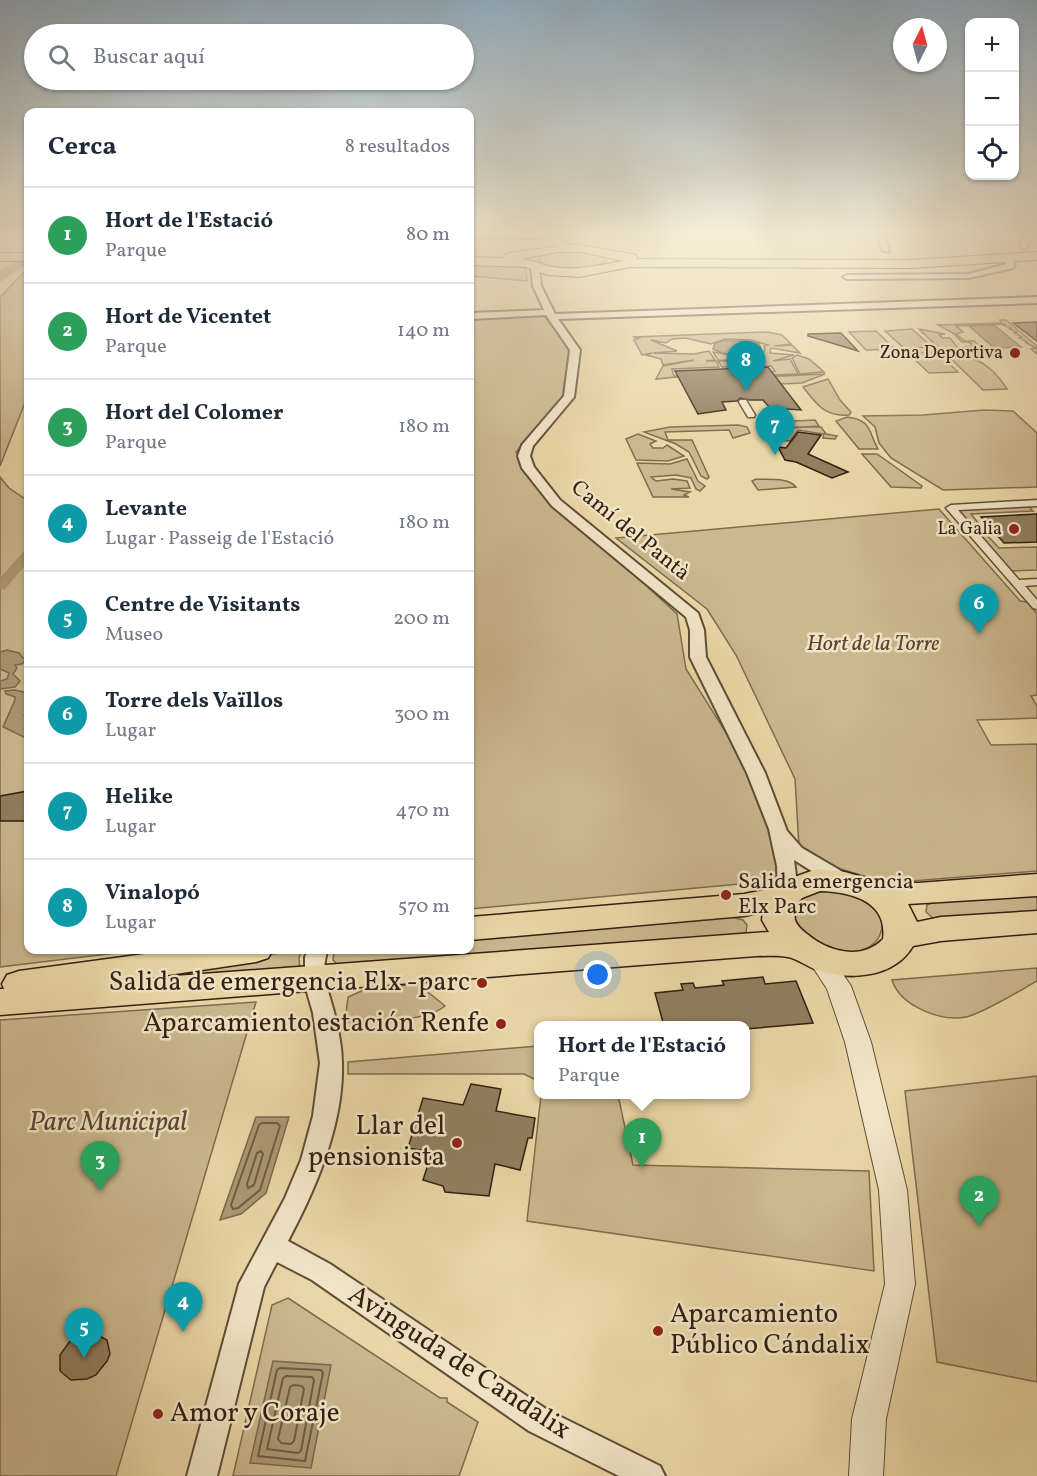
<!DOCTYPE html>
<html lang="es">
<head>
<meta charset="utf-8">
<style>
  :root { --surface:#fff; --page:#f2f2f3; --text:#1f2937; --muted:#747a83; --line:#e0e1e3; --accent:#db2777 }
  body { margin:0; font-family:Vollkorn,serif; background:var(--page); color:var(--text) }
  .controls { position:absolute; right:18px; top:18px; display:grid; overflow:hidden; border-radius:12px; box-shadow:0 2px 4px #0004 }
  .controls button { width:54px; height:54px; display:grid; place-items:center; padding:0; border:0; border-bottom:2px solid var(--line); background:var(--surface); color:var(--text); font:30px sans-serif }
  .compass { position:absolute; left:893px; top:18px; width:54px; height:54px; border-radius:50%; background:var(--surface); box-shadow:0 2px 4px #0004; rotate:6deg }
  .you { position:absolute; left:598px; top:975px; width:21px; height:21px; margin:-15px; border:4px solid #fff; border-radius:50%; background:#1a73e8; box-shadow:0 0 0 9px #1a73e833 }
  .badge { display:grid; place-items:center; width:39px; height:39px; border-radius:50%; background:var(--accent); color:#fff; font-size:20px; font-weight:700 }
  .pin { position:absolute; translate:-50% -50px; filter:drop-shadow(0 2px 3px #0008) }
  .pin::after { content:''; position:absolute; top:32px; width:21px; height:18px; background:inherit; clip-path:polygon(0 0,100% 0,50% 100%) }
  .popup { position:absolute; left:534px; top:1021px; width:216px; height:78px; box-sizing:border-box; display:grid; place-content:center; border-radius:12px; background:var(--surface); filter:drop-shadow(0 2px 4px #0005); font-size:20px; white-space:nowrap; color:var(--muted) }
  .popup b { font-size:22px; color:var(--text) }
  .popup::after { content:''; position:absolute; left:50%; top:100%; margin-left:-12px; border:12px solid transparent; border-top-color:var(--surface) }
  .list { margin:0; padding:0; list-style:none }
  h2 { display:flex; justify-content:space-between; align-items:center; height:78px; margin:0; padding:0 24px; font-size:26px }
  h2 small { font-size:20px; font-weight:400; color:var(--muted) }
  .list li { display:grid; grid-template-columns:39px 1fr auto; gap:18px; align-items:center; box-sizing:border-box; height:96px; padding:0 24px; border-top:2px solid var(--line) }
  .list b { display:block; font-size:22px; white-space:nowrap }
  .list p { margin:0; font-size:20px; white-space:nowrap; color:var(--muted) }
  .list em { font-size:20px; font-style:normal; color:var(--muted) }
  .icon { flex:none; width:33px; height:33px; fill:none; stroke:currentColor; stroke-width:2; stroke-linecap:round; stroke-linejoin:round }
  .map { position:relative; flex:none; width:1037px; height:1476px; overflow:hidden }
  .search { position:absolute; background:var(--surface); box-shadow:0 2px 4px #0004; left:24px; top:24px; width:450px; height:66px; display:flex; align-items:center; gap:15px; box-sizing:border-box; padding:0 21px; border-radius:33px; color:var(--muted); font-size:22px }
  .panel { position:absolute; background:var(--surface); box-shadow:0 2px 4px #0004; left:24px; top:108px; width:450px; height:846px; border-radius:12px }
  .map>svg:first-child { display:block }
</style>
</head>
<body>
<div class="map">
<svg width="1037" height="1476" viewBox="0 0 1037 1476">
  <rect width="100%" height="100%" fill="#ead7a7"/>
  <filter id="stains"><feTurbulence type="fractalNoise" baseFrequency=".00333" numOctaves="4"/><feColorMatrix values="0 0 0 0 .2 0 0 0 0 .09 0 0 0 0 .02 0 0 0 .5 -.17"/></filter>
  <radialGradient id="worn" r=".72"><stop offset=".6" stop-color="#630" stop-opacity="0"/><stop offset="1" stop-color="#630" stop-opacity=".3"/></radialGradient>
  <path fill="#cbb88e" stroke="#7e6c50" stroke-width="1.5" d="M580,250L604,256L606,260C595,273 551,271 538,260L539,257L550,252Z
    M470,263L519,265L526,269L527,281L470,276Z
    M28,268V395L0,466V297Z
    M544,316L570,349L562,399L516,452L535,483L677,614L686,669L740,755L765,815L784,880L470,909V319Z
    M1000,320H1006L1037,346V354L1031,349L1036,348L1025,342H1027L1019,338L1022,337L1014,333L1017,332L1009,329L1011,328L1003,325L1006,324L956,326L963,332L956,334L965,341H974L983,349H969L966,347L973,346L969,342H962L953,333L938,325L1001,323Z
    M912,329L932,347L905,349L885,331Z
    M919,329L945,334L939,335L943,338H950L959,349L941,350Z
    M876,331L895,349L866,350L849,332Z
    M767,332L782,335L791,344L774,346L792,345L800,353L771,348L770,353L794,355L773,361L790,359L798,374L774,375L771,372L775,371L771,366L722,367L718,361H756L718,360L713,352L741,357L760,356L762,362H765L762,355L765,350L764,346L768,345L750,340L725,339L711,344L685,338L672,339L666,343L651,340L677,351L653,353L694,354L709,351L715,360L706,361H716L719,367L672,369L674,376H686L656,379L663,366L694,360L663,365L661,359L646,355L652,353L642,355L634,340L639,338L633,337Z
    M962,351L965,353L961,354L965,358C982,357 999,376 1007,389L983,390L944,352Z
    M937,352L958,372L929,373L908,353Z
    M797,355L809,359L824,372L800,374L792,358Z
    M825,374L802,383L739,386L744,378Z
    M828,379L840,400L851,412L849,415C825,417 817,405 803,387Z
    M984,410L1013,411L1037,433V487L943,490L891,458L879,443L875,427L863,416L923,415Z
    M847,417C872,420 868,431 878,449H859L836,421Z
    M815,420L819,426L761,430L760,428L762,425L774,422Z
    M738,425L747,427L750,433L733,438L729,430L665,432L668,440H692L709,477L707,479L701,476L689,452L676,444L644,432L670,427Z
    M798,427H821L826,434L837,436L835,439L823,438L824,434L798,430L790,441L772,439L761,432Z
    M638,434L656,441L650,444L653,448H663L667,445L684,456L668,461L636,460L626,439Z
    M862,454H877L922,486L921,488L891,487Z
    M687,459L698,481L705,486L700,491L696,489L691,478L676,475L651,477L656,481L673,479L687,481L690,488L671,489L690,492L684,495L689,497H653L637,463L670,464Z
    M0,477L9,488L28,501V950H141L0,967Z
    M756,479C768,480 788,477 796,487L758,490L752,481Z
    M1027,505L1033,511L971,514L983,529L974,530L956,508Z
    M939,509L1020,601L1028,602L1037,614V695L1031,696L1037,706V718L977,720L991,745L1037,744V871L887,883L831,866L799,847L795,779L736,655L707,609L616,538Z
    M977,533H985L999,548L1037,547V570L1010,571Z
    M819,889C827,890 838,889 846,891C906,908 884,966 830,949C818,946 805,934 795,926L792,907L798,899Z
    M1037,893V913L948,920L933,918L926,912L927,905L938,900Z
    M732,917L743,920L747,925L746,932L741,934L338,965L333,960L334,952L337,950H470V937Z
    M302,950L299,958L300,971L59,984Z
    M1037,968V981C1019,991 984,1013 966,1017C941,1022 900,1006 892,980Z
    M418,984L445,1006C425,1023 372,1020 345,1022L348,997L366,989Z
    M256,1002L116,1476H0V1020Z
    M538,1046V1081L524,1074H348V1062Z
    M1037,1076V1382L937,1362L905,1091Z
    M541,1095H618L633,1165L869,1171L874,1271L527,1221Z
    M288,1298L440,1398H447V1402L478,1422L459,1476H233L272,1305Z"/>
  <path fill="#ab9874" stroke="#7a684d" stroke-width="1.5" d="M994,325L1021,347L994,348L969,326Z
    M722,341H747L759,344L762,351C752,360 724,355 713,349L715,343Z
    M7,650L19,653L23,658H28L22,664L15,665L17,668L13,674L20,681L15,687L0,689V681L7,679L9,673L0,669V652Z
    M15,690L28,693V711L24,715L28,719V739L3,727L15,700V697L6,694L5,691Z
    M256,1117H289L266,1193L241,1214L220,1220Z
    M273,1361L331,1365L311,1468L250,1463Z"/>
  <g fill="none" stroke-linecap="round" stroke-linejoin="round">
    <path stroke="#6e5c43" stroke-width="2" d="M262,1123H277L280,1126L260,1190L238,1208L233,1209L231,1205L259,1125Z
      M261,1151L263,1154L254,1185L248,1188L247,1184L257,1153Z
      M280,1368L321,1370L323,1373L305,1461L258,1456L277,1370Z
      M286,1376L312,1377L314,1380L301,1451L298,1453L267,1449L283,1378Z
      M293,1385L302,1386L304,1389L294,1441L291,1444L281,1443L278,1439L290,1387Z"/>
    <path fill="#ab9874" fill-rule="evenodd" d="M28,551V562L5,589L0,590V578L23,552Z"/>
    <path fill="#ab9874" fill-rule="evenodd" d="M28,255V264L0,282V271Z"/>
  </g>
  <path fill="#917f5f" stroke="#311f12" stroke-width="1.5" d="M1037,322V341L1013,323Z
    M841,333L858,351L808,336V334Z
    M768,367L801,410L770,408L763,400H749L740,398L737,401L722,402L726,410L698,414L675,371Z
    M798,432L821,435L808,454L848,472L832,478L796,462L785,460L778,447L786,448Z
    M1037,514V542L1004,543L981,517Z
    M28,791V821H0V796Z
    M763,977L765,984L796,981L813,1023L746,1029V1026H664L655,993L683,990L681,984L693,983L695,988L724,985L722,981Z
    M471,1084L501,1089L496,1111L535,1118L532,1138H528L520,1170L495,1164L489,1196L445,1192L443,1186L423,1180L432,1152L408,1148L423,1098L463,1105Z
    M86,1333H94L107,1340L110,1354L107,1361L96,1375L87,1379L71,1380L60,1371V1355L70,1341Z"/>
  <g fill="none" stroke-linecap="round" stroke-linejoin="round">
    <g stroke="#5f4d37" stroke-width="3">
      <path id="pedestrian" d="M740,400H746L755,415L754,417H748L739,402Z
        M1037,500V506L958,510L1019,580L1037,579V585L1025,586L1037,600V609L1033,608L946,508L951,505Z"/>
    </g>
    <g stroke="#5f4d37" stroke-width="4">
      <path id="minor" d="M470,233L555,235L559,237L555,239L470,236Z
        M877,233H885L889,252L882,250Z
        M1024,233H1032L1028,246L1024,248L1020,246Z
        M1009,256L1016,258L1013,261L1015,264L1013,268L969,278L847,279L843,277L847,275L969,274L1007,264L1004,261Z
        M535,265L539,267L541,286L555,314L1037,297V303L558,319L580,350L574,397L533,446L530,456L534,467L560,500L698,613L704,630L706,657L765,773L787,831L802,848L848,875L851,880L848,885L841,886L834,885L794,860L798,892L795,897L788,899L781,897L778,892L777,866L769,829L747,773L690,657V630L686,617L552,506L522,468L518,456L522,445L564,396L570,350L546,315L470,319V313L544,310L533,286L531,267Z
        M308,950H328C319,971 329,992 334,1012C338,1028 342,1047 342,1063C344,1123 316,1189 288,1241L330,1264L549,1411L660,1466L665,1476H619L529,1431L312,1280L277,1262L264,1287L217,1476H187L239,1284L285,1198L301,1160L313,1116L320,1063L313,1013L305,985V957Z"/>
    </g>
    <g stroke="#5f4d37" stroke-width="2">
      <path id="tertiary" d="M555,236L563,242L581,248L576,251L557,246L550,239Z
        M819,949L828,952L851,986L871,1042L907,1190L915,1284L886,1419L883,1476H849L852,1419L885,1284L879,1190L845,1042L827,989L807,958L810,952Z"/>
    </g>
    <g stroke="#311f12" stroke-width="2">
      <path id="primary" d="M575,244L632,254L636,255L637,259L911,260L1037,252V260L911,268L631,267L579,277L548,275L526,267L470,265V257L504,258L505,254L509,253ZM558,252H582L623,261C599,265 577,271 553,267C542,266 533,259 521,259Z
        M0,253H28V261H0Z"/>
    </g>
    <g stroke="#311f12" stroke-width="3">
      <path id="trunk" d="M817,869L845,872L876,881L918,883L1037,874V896L908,904L917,922L941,917L1037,911V933L941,941L913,946C894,978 850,981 817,970C808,967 798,959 788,957C778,955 766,956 756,956L0,1015V989H4L2,984L7,975L19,971L174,950H273L268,958L256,962L148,978L769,932L762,920L763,912L744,916L470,940V917L744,894L775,888L780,882ZM820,891C851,892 888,901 883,939C862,961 828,952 807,934C802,930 797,926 795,920C794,916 795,910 795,906L802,898Z"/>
    </g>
    <use href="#pedestrian" fill="#f1e5c6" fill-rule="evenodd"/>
    <use href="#minor" fill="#f1e5c6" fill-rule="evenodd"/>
    <use href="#tertiary" fill="#f1e5c6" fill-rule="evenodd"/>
    <use href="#primary" fill="#ead7a7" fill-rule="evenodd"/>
    <use href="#trunk" fill="#ead7a7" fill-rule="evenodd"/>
  </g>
  <linearGradient id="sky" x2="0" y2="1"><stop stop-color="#8fa9ba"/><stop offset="0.53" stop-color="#f6edd7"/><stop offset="1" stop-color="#f6edd7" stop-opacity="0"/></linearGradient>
  <rect width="1037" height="440" fill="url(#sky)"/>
  <g fill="#8f2418" stroke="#f1e5c6" stroke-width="2">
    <circle cx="1015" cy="353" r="6"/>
    <circle cx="1014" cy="529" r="6"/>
    <circle cx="726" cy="895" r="6"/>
    <circle cx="482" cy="983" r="6"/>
    <circle cx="501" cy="1024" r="6"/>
    <circle cx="457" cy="1143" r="6"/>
    <circle cx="658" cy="1331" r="6"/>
    <circle cx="158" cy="1414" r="6"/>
  </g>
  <g text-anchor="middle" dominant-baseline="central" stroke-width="5" stroke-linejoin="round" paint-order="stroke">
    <g font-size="18" fill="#311f12" stroke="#f1e5c6" text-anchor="end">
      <text x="1003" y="353">Zona Deportiva</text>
      <text x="1002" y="529">La Galia</text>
    </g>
    <g font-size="22" fill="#311f12" stroke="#f1e5c6">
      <text transform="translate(630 531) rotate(39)">Camí del Pantà</text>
    </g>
    <g font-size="22" font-style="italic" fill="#584531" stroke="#f1e5c6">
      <text x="873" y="644">Hort de la Torre</text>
    </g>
    <g font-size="22" fill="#311f12" stroke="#f1e5c6" text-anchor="start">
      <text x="738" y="882">Salida emergencia<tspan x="738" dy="25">Elx Parc</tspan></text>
    </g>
    <g font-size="27" fill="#311f12" stroke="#f1e5c6" text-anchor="end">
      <text x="470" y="983">Salida de emergencia Elx -parc</text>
      <text x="489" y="1024">Aparcamiento estación Renfe</text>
      <text x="445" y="1127">Llar del<tspan x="445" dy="31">pensionista</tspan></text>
      <text x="670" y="1315" text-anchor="start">Aparcamiento<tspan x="670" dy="31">Público Cándalix</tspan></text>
      <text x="170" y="1414" text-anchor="start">Amor y Coraje</text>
    </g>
    <g font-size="27" font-style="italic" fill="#584531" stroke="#f1e5c6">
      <text x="108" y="1123">Parc Municipal</text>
    </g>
    <g font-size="27" fill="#311f12" stroke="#f1e5c6">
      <text transform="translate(459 1363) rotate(33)">Avinguda de Candalix</text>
    </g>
  </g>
  <rect width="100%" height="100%" filter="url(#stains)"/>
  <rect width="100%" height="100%" fill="url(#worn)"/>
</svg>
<div class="controls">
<button>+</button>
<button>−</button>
<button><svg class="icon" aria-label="locate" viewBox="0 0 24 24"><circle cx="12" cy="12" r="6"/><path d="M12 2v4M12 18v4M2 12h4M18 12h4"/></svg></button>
</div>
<svg class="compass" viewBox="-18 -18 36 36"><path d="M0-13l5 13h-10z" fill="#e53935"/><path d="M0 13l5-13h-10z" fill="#747a83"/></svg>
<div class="you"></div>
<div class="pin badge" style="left:642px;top:1168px;background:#2e9e5b">1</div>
<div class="popup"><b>Hort de l'Estació</b>Parque</div>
<div class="pin badge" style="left:979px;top:1226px;background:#2e9e5b">2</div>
<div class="pin badge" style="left:100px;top:1191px;background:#2e9e5b">3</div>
<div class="pin badge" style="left:183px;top:1332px;background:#0f9aa8">4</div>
<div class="pin badge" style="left:84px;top:1358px;background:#0f9aa8">5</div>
<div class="pin badge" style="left:979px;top:634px;background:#0f9aa8">6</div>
<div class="pin badge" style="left:775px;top:455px;background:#0f9aa8">7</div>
<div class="pin badge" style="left:746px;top:391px;background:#0f9aa8">8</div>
<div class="search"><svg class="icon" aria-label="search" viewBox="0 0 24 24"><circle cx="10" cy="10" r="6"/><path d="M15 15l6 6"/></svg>Buscar aquí</div>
<section class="panel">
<h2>Cerca<small>8 resultados</small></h2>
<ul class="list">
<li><span class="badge" style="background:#2e9e5b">1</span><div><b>Hort de l'Estació</b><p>Parque</p></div><em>80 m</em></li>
<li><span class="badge" style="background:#2e9e5b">2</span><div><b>Hort de Vicentet</b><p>Parque</p></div><em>140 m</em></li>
<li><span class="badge" style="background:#2e9e5b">3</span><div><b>Hort del Colomer</b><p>Parque</p></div><em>180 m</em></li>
<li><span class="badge" style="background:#0f9aa8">4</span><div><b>Levante</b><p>Lugar · Passeig de l'Estació</p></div><em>180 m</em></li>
<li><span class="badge" style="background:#0f9aa8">5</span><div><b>Centre de Visitants</b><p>Museo</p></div><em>200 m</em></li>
<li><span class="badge" style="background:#0f9aa8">6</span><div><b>Torre dels Vaïllos</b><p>Lugar</p></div><em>300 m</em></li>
<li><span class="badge" style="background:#0f9aa8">7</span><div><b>Helike</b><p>Lugar</p></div><em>470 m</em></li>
<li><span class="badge" style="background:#0f9aa8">8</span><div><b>Vinalopó</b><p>Lugar</p></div><em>570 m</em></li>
</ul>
</section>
</div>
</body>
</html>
